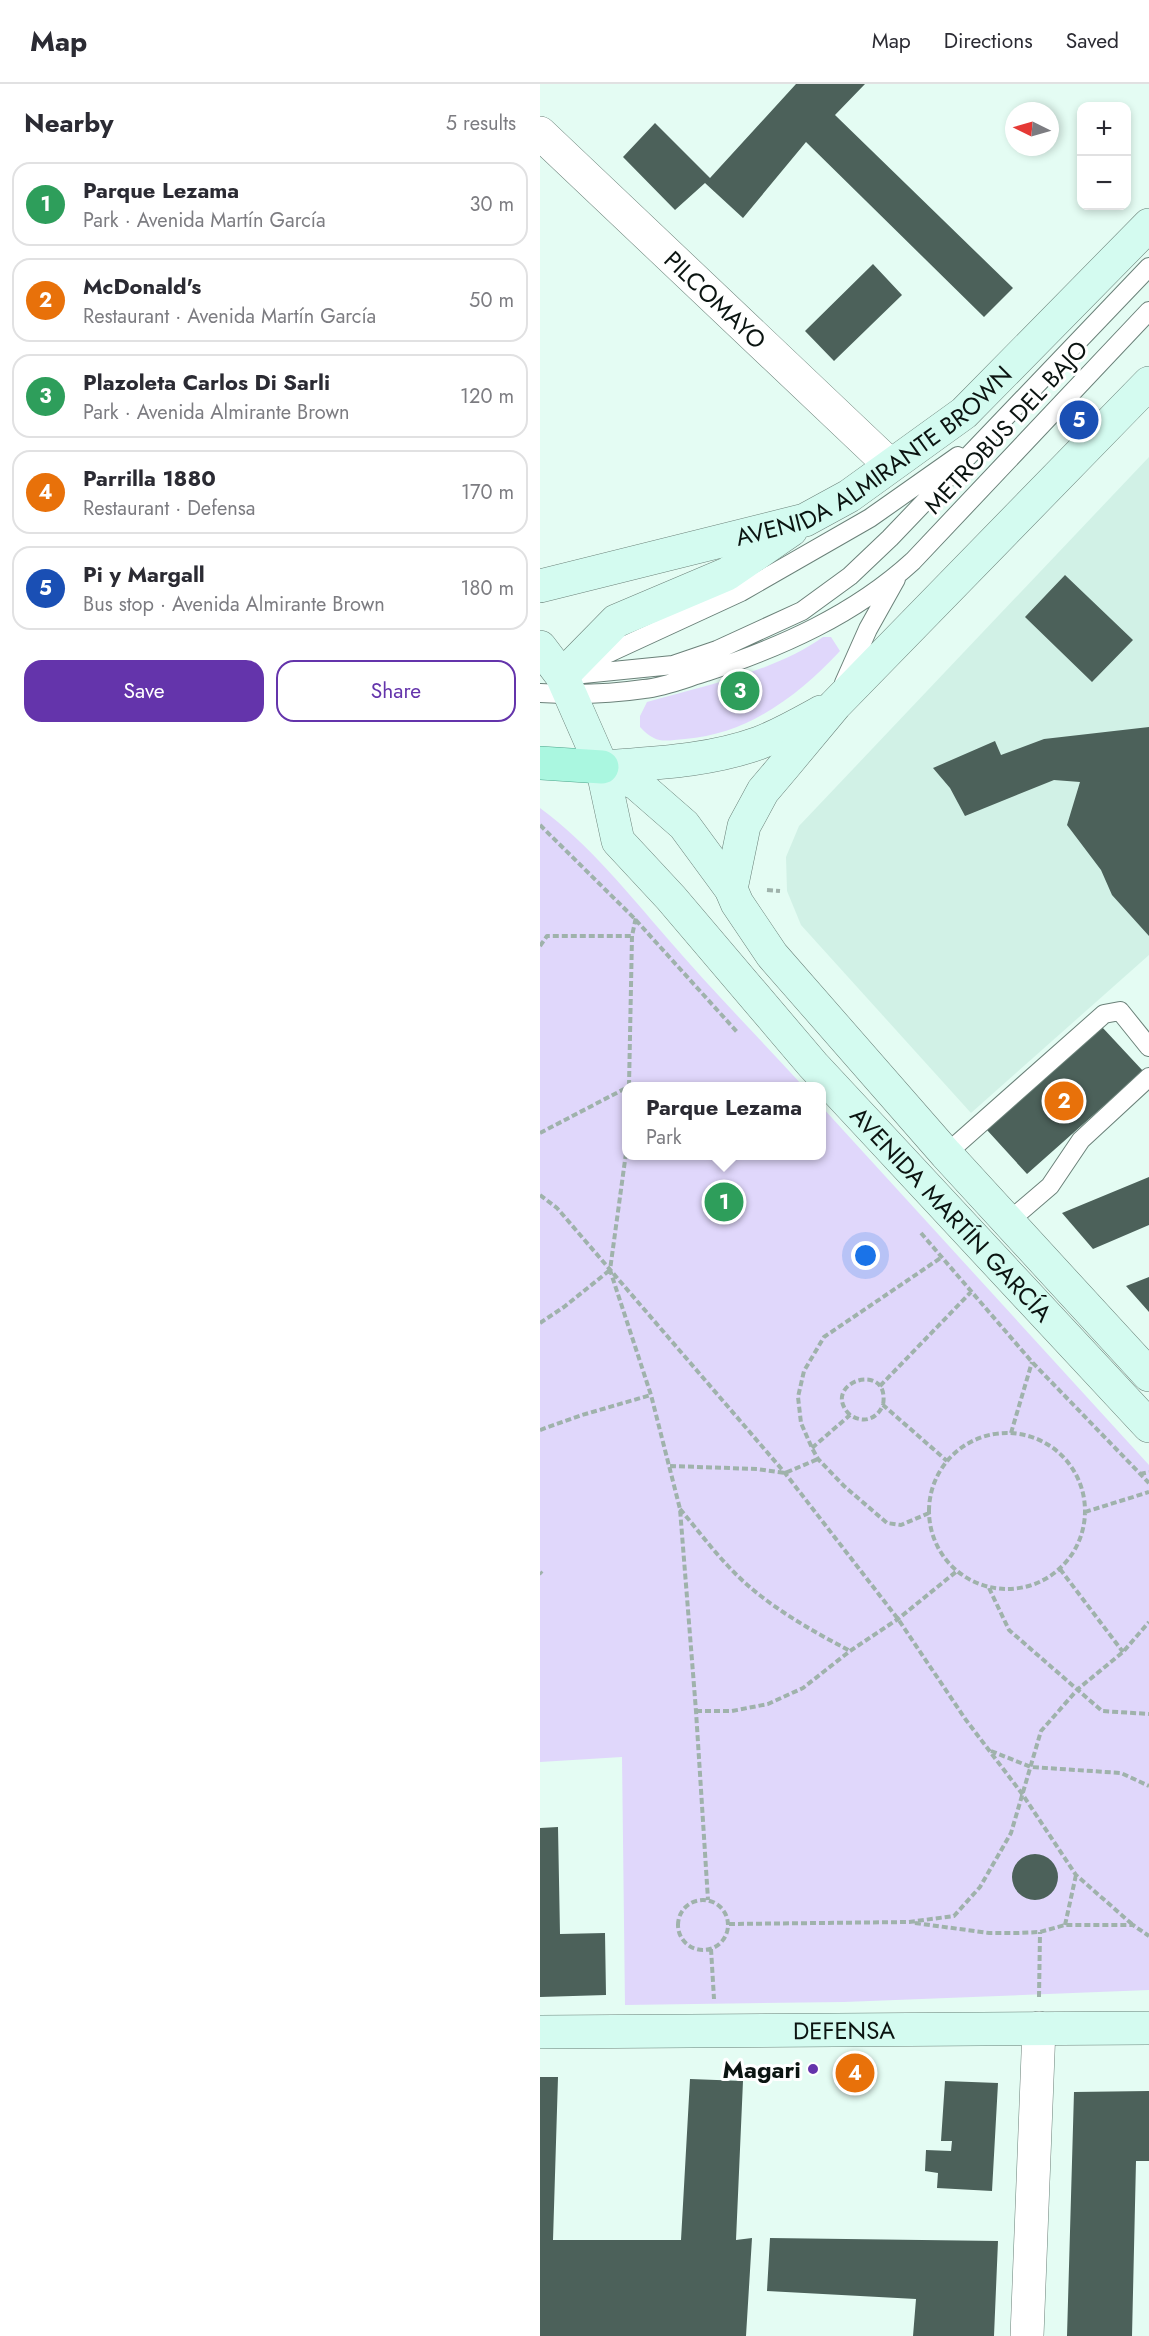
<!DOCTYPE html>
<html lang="en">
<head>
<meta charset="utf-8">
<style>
  :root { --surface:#fff; --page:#f2f2f3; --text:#2b2b33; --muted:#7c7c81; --line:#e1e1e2; --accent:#6434ab }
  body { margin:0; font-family:Jost,sans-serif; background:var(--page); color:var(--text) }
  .controls { position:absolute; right:18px; top:18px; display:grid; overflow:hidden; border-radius:12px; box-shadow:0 3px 9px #0003 }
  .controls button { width:54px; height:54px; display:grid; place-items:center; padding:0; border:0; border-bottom:2px solid var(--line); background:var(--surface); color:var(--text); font:30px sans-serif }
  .compass { position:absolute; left:465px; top:18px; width:54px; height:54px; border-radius:50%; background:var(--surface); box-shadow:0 3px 9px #0003; rotate:275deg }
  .you { position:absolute; left:326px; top:1172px; width:21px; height:21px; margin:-15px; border:4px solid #fff; border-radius:50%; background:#1a73e8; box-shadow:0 0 0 9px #1a73e833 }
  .badge { display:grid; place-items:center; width:39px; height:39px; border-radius:50%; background:var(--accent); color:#fff; font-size:20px; font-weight:700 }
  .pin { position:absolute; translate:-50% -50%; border:3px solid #fff; box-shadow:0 2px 6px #0006 }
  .popup { position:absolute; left:82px; top:998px; width:204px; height:78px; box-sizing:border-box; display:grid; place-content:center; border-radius:12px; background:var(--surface); filter:drop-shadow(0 2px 4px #0005); font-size:20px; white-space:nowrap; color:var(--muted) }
  .popup b { font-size:22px; color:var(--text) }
  .popup::after { content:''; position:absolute; left:50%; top:100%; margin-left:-12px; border:12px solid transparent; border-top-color:var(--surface) }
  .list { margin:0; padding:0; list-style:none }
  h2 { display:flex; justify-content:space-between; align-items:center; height:78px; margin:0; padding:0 24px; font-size:26px }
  h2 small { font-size:20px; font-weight:400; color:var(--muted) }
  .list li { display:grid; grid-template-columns:39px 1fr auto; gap:18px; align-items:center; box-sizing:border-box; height:84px; margin:0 12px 12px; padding:0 12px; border:2px solid var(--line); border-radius:18px }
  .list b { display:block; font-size:22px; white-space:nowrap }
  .list p { margin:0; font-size:20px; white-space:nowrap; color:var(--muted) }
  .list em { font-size:20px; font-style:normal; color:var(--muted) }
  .actions { display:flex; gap:12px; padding:18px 24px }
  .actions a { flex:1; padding:14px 0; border:2px solid var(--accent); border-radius:18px; text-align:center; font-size:21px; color:var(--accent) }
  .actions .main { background:var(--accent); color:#fff }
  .map { position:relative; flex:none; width:609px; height:2252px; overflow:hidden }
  header { display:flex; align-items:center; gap:36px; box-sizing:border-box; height:84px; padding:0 30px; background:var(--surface); border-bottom:2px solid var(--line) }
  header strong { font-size:28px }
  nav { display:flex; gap:33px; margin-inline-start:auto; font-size:21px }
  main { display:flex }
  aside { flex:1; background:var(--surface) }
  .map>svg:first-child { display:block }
</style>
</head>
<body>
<header>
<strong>Map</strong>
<nav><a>Map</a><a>Directions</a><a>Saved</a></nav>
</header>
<main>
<aside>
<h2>Nearby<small>5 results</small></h2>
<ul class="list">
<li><span class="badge" style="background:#2e9e5b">1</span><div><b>Parque Lezama</b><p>Park · Avenida Martín García</p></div><em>30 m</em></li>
<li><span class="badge" style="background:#e8710a">2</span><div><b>McDonald's</b><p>Restaurant · Avenida Martín García</p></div><em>50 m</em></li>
<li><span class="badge" style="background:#2e9e5b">3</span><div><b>Plazoleta Carlos Di Sarli</b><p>Park · Avenida Almirante Brown</p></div><em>120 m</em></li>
<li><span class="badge" style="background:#e8710a">4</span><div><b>Parrilla 1880</b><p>Restaurant · Defensa</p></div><em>170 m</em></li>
<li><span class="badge" style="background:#1a4fb4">5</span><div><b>Pi y Margall</b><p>Bus stop · Avenida Almirante Brown</p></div><em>180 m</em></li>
</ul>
<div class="actions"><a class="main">Save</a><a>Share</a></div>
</aside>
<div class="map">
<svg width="609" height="2252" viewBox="0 0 609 2252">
  <rect width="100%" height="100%" fill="#e4fcf3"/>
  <path fill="#d1f1e6" d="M609,373V871L431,1029L261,841L247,807L246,773L259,742Z"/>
  <path fill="#e0d7fb" d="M283,553H291L300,567C258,612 208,650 145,655C123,657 116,660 100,643V632L107,618C162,603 238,586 283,553Z
    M0,724C50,761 87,808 127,854C171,905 218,953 263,1002H86V1072H282V1023L609,1381V1906L304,1918L85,1921L82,1673L0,1678Z"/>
  <path fill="#4c615a" d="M256,0H325L295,31L473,204L444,233L266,58L203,134L165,99L135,126L83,73L115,39L170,94Z
    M333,180L362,211L294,277L265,247Z
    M525,491L593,556L552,598L485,533Z
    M609,643V852L572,811L561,786L527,741L540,698L514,696L425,732L410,704L393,684L455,657L461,671L504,655Z
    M562,943L603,987L487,1090L447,1046Z
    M609,1093V1141L553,1165L522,1129Z
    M609,1193V1228L586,1202Z
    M18,1743L20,1850L65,1849L66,1911L0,1913V1744Z
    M472 1793a23 23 0 1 1 46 0a23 23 0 1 1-46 0Z
    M0,1993H18L13,2156H141L150,1995L203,1997L196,2156L212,2154L206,2252H0Z
    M405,1997L458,1999L452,2107L397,2104L398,2089L385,2087L386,2066L411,2067L412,2057H401Z
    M609,2007V2077H596L592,2252H527L534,2008Z
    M230,2154L458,2157L454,2252H373L376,2215L227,2207Z"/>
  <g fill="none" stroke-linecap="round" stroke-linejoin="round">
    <g stroke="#6b8179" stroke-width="20">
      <path id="lane" d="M45,580L201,508L330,434L418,372
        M23,592L133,581L177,566L262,527L310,492L350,454L609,183
        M304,599L328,545L356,495
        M0,609C35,611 70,610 104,605C125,603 146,594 166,588C241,563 314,531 373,477L609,227
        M406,1070L564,930L580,927L609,963
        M468,1138L510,1102L541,1056L609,993"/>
    </g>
    <g stroke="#6b8179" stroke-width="34">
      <g id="street">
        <path id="s1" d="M0,49L350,381"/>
        <path d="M487,2252L499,1944"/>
      </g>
    </g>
    <g stroke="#6b8179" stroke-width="34">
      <g id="secondary">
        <path id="s2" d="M0,502L265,436L309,412L424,329L609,141"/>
        <path id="s3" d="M0,563L22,592L62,683L78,757L131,814L273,981L609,1342"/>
        <path d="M22,592L76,537L187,490L251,446"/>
        <path d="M62,683L97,700L144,741L191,805L197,819L232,871L406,1070L609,1291"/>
        <path d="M63,683C116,679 169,677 219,659C240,651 261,639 281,628"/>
        <path d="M191,805L204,742L223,707L245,681L295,621L609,299"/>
        <path id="s4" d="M0,1948L609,1944"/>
      </g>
    </g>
    <g stroke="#4da48b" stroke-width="34">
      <path id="primary" d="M0,679L62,683"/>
    </g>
    <path stroke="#9fb2ab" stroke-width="4" stroke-dasharray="6 3" stroke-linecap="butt" d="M0,741L94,834L198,949
      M227,806L240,807
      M0,862L7,852H92
      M89,1002L92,852L96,833
      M0,1049L86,1004
      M86,1069L70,1186L111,1311L140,1425L156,1627L168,1816
      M0,1111L17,1124L245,1389L358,1535L426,1636L483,1711L536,1791L593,1841
      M381,1149L492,1278L609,1399
      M0,1239L24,1223L70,1186
      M340,1302L431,1208
      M310,1331C278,1299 351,1275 343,1321
      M0,1346L42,1331L111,1311
      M471,1349L492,1278
      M389 1427a78 78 0 1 1 156 0a78 78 0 1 1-156 0Z
      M272,1364L310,1331C324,1340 337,1335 343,1321L407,1377
      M130,1382L217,1385L245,1389L278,1375
      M600,1390L609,1388
      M140,1425C156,1444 171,1464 188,1482C222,1519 267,1544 310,1567
      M545,1428L609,1408
      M389,1429L361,1441L347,1439L304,1402L278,1375L272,1364L261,1339L258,1313L264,1287L284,1253L402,1173
      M520,1485L583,1568
      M0,1488L2,1490
      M449,1504L469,1546L562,1627L609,1630
      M156,1627H192L228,1620L263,1604L310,1567L358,1535L417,1487
      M451,1667L491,1683L581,1689L609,1702
      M138 1841a25 25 0 1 1 50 0a25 25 0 1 1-50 0Z
      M375,1839L449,1849H477L500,1848L525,1841H593L609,1852
      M189,1840L369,1838L414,1832L440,1803L471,1749L501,1647L538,1605L583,1568L609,1538
      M525,1841L536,1791
      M171,1865L174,1915
      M499,1913L500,1848"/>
    <use href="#lane" stroke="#fff" stroke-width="18"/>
    <use href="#street" stroke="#fff" stroke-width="33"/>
    <use href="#secondary" stroke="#d4fbf0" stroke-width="33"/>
    <use href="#primary" stroke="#aaf7e0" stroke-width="33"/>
  </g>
  <circle fill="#6434ab" stroke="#fff" stroke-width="2" cx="273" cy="1985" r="6"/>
  <g text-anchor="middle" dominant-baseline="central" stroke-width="6" stroke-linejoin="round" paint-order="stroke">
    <g font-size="24" fill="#0b1411" stroke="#fff">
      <text stroke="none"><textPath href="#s1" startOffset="242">PILCOMAYO</textPath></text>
      <text transform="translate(466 343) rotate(-47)">METROBUS DEL BAJO</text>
      <text stroke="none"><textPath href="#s2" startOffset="364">AVENIDA ALMIRANTE BROWN</textPath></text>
      <text stroke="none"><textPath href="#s3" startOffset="712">AVENIDA MARTÍN GARCÍA</textPath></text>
      <text stroke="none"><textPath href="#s4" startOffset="304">DEFENSA</textPath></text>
    </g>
    <g font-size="24" font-weight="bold" fill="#0b1411" stroke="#fff" text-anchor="end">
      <text x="261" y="1985">Magari</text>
    </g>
  </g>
</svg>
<div class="controls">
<button>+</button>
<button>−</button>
</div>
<svg class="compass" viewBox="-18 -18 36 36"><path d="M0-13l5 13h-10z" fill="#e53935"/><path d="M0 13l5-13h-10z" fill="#7c7c81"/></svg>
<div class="you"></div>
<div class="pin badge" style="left:184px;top:1118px;background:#2e9e5b">1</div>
<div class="popup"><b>Parque Lezama</b>Park</div>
<div class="pin badge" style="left:524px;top:1017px;background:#e8710a">2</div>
<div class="pin badge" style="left:200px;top:607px;background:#2e9e5b">3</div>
<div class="pin badge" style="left:315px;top:1989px;background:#e8710a">4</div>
<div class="pin badge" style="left:539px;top:336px;background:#1a4fb4">5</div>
</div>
</main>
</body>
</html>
